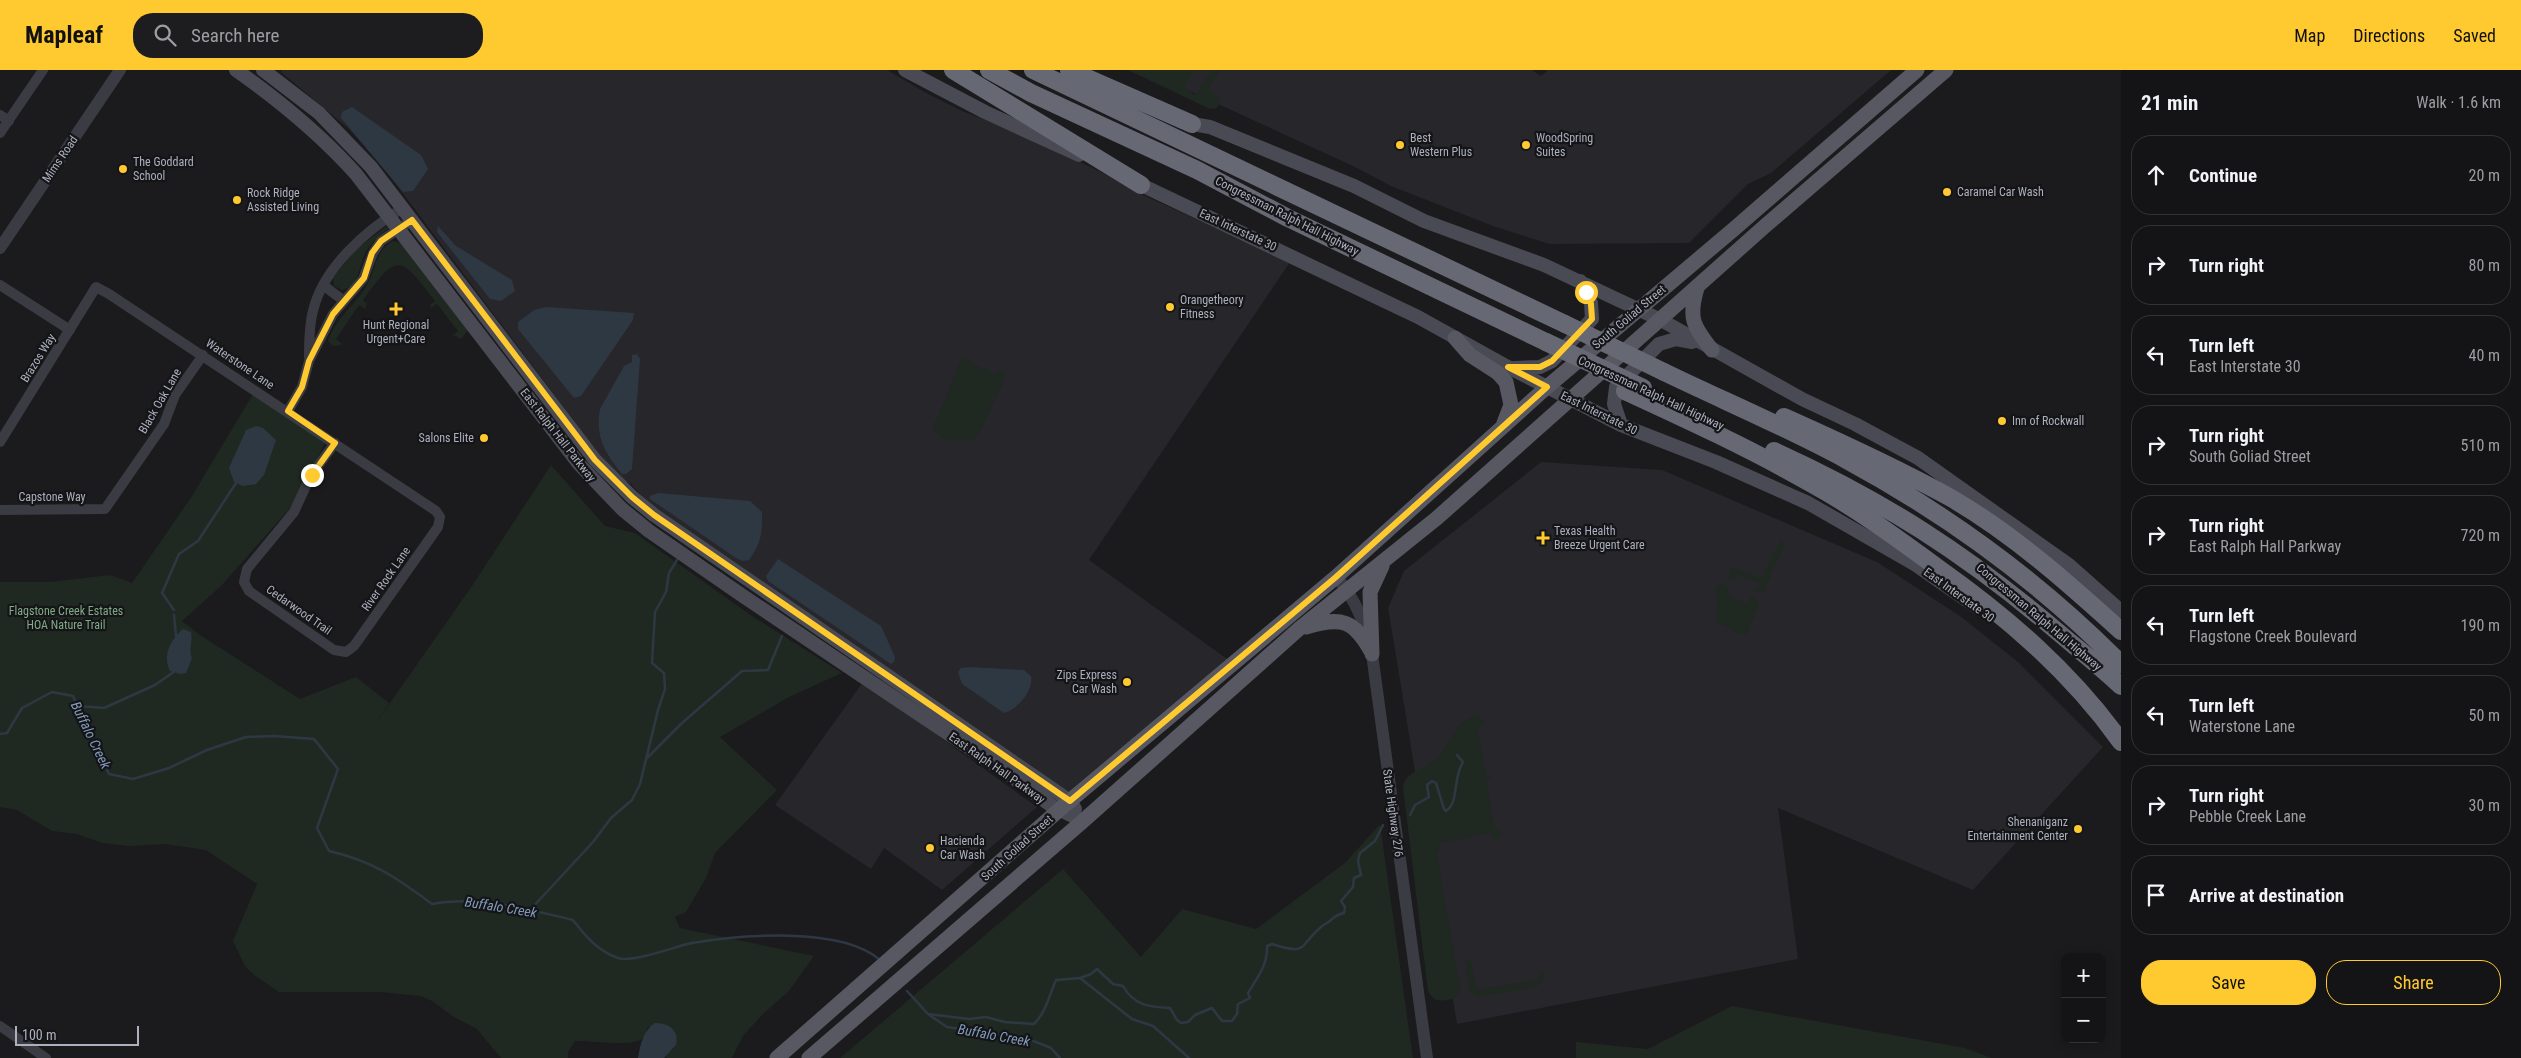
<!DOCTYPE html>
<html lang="en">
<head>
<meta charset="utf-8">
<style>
  :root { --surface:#141416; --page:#1d1d1f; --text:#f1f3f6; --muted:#9d9ea1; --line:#333335; --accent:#ffc930 }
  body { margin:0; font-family:"Roboto Condensed",sans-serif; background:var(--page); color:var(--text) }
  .controls { position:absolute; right:15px; bottom:15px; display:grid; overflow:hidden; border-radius:10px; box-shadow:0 2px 12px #0003 }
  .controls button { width:45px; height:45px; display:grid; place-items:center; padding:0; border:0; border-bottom:1px solid var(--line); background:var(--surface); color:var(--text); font:25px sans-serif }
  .scale { position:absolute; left:15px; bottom:12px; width:124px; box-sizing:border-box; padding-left:5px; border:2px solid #acb0be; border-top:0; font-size:14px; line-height:18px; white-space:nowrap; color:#acb0be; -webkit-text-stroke:4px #151518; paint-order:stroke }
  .stop { position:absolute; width:15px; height:15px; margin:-11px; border:4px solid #ffc930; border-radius:50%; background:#fff }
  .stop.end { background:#ffc930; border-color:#fff; box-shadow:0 1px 5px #0008 }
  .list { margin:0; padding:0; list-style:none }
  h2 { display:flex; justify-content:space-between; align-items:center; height:65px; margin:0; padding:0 20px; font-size:21px }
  h2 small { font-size:16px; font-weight:400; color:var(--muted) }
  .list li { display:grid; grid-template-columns:32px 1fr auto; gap:15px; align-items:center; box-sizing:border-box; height:80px; margin:0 10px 10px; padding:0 10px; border:1px solid var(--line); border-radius:20px }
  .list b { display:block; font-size:19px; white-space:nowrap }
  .list p { margin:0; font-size:16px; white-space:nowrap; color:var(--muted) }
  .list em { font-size:16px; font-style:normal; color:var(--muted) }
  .actions { display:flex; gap:10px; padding:15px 20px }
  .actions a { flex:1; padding:11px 0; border:1px solid var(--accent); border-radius:20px; text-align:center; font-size:18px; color:var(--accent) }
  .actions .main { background:var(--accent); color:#111 }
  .icon { flex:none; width:28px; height:28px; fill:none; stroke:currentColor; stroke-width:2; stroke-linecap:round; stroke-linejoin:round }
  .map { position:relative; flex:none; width:2121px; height:988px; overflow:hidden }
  header { display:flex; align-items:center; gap:30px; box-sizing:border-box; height:70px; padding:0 25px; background:var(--accent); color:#111 }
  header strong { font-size:24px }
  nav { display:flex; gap:28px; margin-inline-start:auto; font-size:18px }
  .search { width:350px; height:45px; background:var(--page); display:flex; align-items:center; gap:12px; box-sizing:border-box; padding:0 18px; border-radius:20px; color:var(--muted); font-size:19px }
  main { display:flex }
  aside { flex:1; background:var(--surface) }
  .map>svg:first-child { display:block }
</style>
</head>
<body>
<header>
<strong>Mapleaf</strong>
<div class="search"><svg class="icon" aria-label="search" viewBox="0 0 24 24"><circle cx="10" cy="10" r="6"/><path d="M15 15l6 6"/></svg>Search here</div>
<nav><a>Map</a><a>Directions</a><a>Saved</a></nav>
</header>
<main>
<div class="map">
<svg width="2121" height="988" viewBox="0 0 2121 988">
  <rect width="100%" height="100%" fill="#1b1a1d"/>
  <path fill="#27262a" d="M282,0H887L928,24L962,41L1018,62L1107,105L1143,125L1290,192L1089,490L1230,591L1070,722L1065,719L649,434L631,414L621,408L606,393L589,371L383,97L349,59L281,2Z
    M1144,0H1532L1541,6L1548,0H1891L1771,103L1748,114L1689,173L1549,174L1493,156L1391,116L1353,96Z
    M1541,392L1662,400L1877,492L1960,546L2018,592L2103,677L1973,820L1778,738L1798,889L1457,954L1388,538L1404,501Z
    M863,612L1037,737L942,820L884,778L871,799L775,735Z"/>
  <path fill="#1f2922" d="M1128,0H1193L1184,17L1195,25L1212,0H1220L1208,19L1221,30L1217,38L1210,39Z
    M387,156L388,159C378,166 369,175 364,186C359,198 358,217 342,220L334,216L333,208L356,179Z
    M393,171L401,173L468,260L461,269L453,265L458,261L437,234L431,238L430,235L435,231C400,185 398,182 363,230L367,234L365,239L359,235L336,269L341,273V275L333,276L328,271C337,246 357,234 368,213C376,198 376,180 393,171Z
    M962,288L996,304L999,300L1004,302L1005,308L978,366L973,370C960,370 938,373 933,358Z
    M253,324L325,373L292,436L221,516L182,551L200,565L300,629L356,607L389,633L373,657L472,516L551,395L605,456L635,463L752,546L842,603L789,627L720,667L777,720L715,783L706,808L686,842L675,847L680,858L814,886L789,921L761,946L743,966L732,988H667L666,986L676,975L648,957C646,960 646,966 643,968C635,978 588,970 575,971L568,982V988H501L477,959L454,947L432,931L420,926L380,922H279L254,905L245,896L233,871L257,814L206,780L165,774L128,776L102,773L77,764L52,761L17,740L0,737V512H50L110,505L132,513L192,426Z
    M1782,470L1784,475L1763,523L1753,520L1759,515L1758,513L1738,505L1732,510L1728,509L1732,497L1757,507L1763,506L1779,472Z
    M1721,514L1728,517L1729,526L1749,534L1751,526L1758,530L1759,536L1745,566L1716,552L1715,545L1718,534L1715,518Z
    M1475,646L1482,650L1484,654L1477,658L1486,705H1492L1491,707L1486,709L1495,760L1501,759L1502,763L1499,768L1493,770L1491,763L1440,773V779L1436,781L1461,921L1456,928C1444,931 1434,934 1428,921L1403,718C1405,701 1423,701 1434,691C1449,677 1453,651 1475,646Z
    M1380,754L1413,988H840L1063,799L1141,887L1182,839L1256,859L1345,793Z
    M1470,889L1477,920L1539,909V902L1544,901V908L1536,917L1476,927L1470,921L1465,891Z
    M1732,936L1965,978L1992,988H1576V972L1648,979Z"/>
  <path fill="#2e3843" d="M352,37L421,85L428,99L413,121L403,122L341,48L342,42Z
    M438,156L456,176L512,210L515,221L501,231L490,229L437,162Z
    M546,237L634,243L633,250L581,326L574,328L518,259V252L534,240Z
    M637,284L640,289L632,399L626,404H622C605,383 595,368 600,339L624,296L632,292V285Z
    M257,356L263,358L276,370L264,405L256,414L243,416L234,412L229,398L246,360Z
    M658,423L750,431L762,442C762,464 762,472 749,490L743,491L736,488L650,429V426Z
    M778,489L881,556L895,587L894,592L891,594L768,511L766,506Z
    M183,559L191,562C193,572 188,579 192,588L186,603L180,604L170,601C162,585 171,569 183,559Z
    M970,597L1024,600L1031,606C1034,620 1017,640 1004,643L962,614L958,602L961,598Z
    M655,953C668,953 680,960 676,975L664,988H638C640,975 644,959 655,953Z"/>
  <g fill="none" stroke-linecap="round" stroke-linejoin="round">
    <path stroke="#2e3843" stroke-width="2.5" d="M174,540L162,523L179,484L198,471L236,413
      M174,545L176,566
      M78,636L104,638L155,615L175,601
      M0,664L7,663L22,638L52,622L73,626L109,704L133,709L169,698L207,680L246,667L274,666L314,669L338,699L317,758L329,781C373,791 397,808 432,834C479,825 527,839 573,850C586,867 598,881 618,888C633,893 676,876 692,873C741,865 841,856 880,890
      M646,689L682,653L742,601L768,600L782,566
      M1410,745L1415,735L1429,727L1427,715L1432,711L1436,713L1444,739L1446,741C1459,733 1453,706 1463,692L1457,685
      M531,839L593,772L611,748L632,730L640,714L658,640L665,619L664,603L652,593L655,542L666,522L669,503L677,490
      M1080,908L1091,904L1097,899L1113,914L1123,916C1134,936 1150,937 1170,938L1177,950L1181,953L1188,952L1195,945L1212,938L1222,951H1232L1237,944L1238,934L1250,928L1248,923C1258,907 1268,894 1267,876L1272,874C1309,886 1298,876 1321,857C1324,854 1328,853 1331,850C1335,846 1339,844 1344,843L1345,837L1341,831L1353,817L1354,808L1361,805L1358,791L1360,783L1375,771L1383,755
      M907,921L928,944L947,957L1031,970L1051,978L1060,988
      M928,944L969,949L986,947L1005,952L1034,954C1046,942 1049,926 1056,910L1080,908L1132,949L1153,956L1189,988"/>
    <path stroke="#3b3c43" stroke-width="10" d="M0,45L9,51
      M0,63L43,0
      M0,215L70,260
      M323,215L344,231
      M309,287C309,272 309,256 313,241C323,198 366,160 403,138
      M288,341L302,317L309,291L333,244L363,209L373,183L381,171L412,150
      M0,372L96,217L109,224L436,441L440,447L438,457L354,576L346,582L334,580L249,521L244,512L247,499L294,442L311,405L335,373
      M0,440L105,439L164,354L175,325L203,285
      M0,956L46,988"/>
    <path stroke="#3b3c43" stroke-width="12" d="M0,178L120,0
      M1336,507C1357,530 1365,555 1372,584L1427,988"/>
    <path stroke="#494a53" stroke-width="14" d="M236,0C280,31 320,64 356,104L579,394L622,439L649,461L743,526L1011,706L1052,736L1083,751
      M263,0L319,43L371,97L595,390L632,427L654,445L1070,731L1075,739
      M905,0L985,42L1079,85
      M1183,49L1192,54L1210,57L1354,116L1424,151L1544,195L1661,250L1802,329L1855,354L1918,388L2069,495L2121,541
      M1133,111L1418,247L1508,297L1621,355L1716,392L1808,433L1916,495L1978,538
      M1514,298L1540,297L1552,291L1592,249L1591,233L1580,211
      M1621,355L1614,334L1616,317L1659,274L1676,269L1692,272"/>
    <path stroke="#575862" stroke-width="15" d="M1697,218C1688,248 1693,256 1712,280
      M1455,268L1470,285L1498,303L1506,312L1511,335L1504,353
      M1306,557C1342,546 1354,550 1372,583
      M1372,584L1370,522L1382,496
      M777,988L1059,740L1336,507L1547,317L1734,159L1917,0
      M809,988L1083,751L1300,558L1437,448L1765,156L1946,0"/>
    <path stroke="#666974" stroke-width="18" d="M953,0L1141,115
      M989,0L1031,23L1197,100L1288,148L1546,272
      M1033,0L1565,254
      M1069,0L1192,54
      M1664,302C1724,331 1786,357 1845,389C1945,443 2041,513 2121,594
      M1625,321C1688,350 1751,379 1812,414C1856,438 1897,468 1938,498C2007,547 2071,602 2121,672
      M1784,347C1840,372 1897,398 1951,428C2013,464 2068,513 2121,561
      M1774,381C1884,431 1966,484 2058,562C2079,580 2101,597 2121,616"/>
    <path stroke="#666974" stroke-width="18" d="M1565,254L1664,302
      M1546,272L1643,318"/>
  </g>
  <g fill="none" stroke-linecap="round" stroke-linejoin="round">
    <path stroke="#ffc930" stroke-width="6" d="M312,405L335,373L288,341L302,317L309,291L333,244L364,208L372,183L381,171L412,150L595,390L632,427L654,445L1070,731L1336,507L1547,317L1508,297H1540L1552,291L1592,249L1591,234L1586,222"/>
  </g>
  <g fill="#ffc930" stroke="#151518" stroke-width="2">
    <circle cx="1400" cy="75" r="5"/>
    <circle cx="1526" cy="75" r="5"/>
    <circle cx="123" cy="99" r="5"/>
    <circle cx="1947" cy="122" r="5"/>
    <circle cx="237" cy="130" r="5"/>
    <circle cx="1170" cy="237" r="5"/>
    <path d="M393.5 231.5h5v5h5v5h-5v5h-5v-5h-5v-5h5z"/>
    <circle cx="2002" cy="351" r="5"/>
    <circle cx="484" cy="368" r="5"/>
    <path d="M1540.5 460.5h5v5h5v5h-5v5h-5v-5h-5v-5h5z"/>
    <circle cx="1127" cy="612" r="5"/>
    <circle cx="2078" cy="759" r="5"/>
    <circle cx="930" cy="778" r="5"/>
  </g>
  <g text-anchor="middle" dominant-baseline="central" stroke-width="4.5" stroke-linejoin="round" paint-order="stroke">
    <g font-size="12" fill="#acb0be" stroke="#151518" text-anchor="start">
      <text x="1410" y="68">Best<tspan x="1410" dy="14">Western Plus</tspan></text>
      <text x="1536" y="68">WoodSpring<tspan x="1536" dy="14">Suites</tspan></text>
      <text x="133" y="92">The Goddard<tspan x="133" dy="14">School</tspan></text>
      <text x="1957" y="122">Caramel Car Wash</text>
      <text x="247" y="123">Rock Ridge<tspan x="247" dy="14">Assisted Living</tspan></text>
      <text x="1180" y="230">Orangetheory<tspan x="1180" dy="14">Fitness</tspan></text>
      <text x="396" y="255" text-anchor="middle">Hunt Regional<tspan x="396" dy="14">Urgent+Care</tspan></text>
      <text x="2012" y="351">Inn of Rockwall</text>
      <text x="474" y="368" text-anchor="end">Salons Elite</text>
      <text x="1554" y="461">Texas Health<tspan x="1554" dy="14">Breeze Urgent Care</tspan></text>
      <text x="1117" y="605" text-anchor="end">Zips Express<tspan x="1117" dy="14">Car Wash</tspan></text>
      <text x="2068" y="752" text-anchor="end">Shenaniganz<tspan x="2068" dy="14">Entertainment Center</tspan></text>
      <text x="940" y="771">Hacienda<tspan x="940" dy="14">Car Wash</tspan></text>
    </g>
    <g font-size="12" fill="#acb0be" stroke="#151518">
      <text transform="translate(60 89) rotate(-56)">Mims Road</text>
      <text transform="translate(1287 146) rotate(27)">Congressman Ralph Hall Highway</text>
      <text transform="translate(1238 160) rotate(25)">East Interstate 30</text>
      <text transform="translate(1629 247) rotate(-40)">South Goliad Street</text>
      <text transform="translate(38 288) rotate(-58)">Brazos Way</text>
      <text transform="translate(240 294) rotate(34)">Waterstone Lane</text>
      <text transform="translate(1651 323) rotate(25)">Congressman Ralph Hall Highway</text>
      <text transform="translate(160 331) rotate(-60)">Black Oak Lane</text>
      <text transform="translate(1599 343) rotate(26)">East Interstate 30</text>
      <text transform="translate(558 365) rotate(52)">East Ralph Hall Parkway</text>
      <text x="52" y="427">Capstone Way</text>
      <text transform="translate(386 509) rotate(-55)">River Rock Lane</text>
      <text transform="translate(1959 525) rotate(36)">East Interstate 30</text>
      <text transform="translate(299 540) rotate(35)">Cedarwood Trail</text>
      <text transform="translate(2039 547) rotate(40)">Congressman Ralph Hall Highway</text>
      <text transform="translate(997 698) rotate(35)">East Ralph Hall Parkway</text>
      <text transform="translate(1393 743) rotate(82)">State Highway 276</text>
      <text transform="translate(1017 778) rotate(-42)">South Goliad Street</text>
    </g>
    <g font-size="12" fill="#81aa87" stroke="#151518">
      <text x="66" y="541">Flagstone Creek Estates<tspan x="66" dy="14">HOA Nature Trail</tspan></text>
    </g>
    <g font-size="14" font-style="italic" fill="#809bbb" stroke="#151518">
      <text transform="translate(91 665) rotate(64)">Buffalo Creek</text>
      <text transform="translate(501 837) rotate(9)">Buffalo Creek</text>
      <text transform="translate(994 965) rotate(10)">Buffalo Creek</text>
    </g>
  </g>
</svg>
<div class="controls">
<button>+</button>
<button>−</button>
</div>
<div class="scale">100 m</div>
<div class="stop" style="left:1586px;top:222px"></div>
<div class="stop end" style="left:312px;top:405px"></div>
</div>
<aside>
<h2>21 min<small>Walk · 1.6 km</small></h2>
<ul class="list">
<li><svg class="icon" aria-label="ahead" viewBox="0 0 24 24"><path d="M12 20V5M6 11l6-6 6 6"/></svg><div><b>Continue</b></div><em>20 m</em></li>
<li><svg class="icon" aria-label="right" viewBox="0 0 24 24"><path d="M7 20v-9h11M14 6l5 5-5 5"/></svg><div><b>Turn right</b></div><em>80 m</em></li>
<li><svg class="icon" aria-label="left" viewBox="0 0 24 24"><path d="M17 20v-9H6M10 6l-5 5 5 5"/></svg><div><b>Turn left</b><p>East Interstate 30</p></div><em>40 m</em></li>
<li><svg class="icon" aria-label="right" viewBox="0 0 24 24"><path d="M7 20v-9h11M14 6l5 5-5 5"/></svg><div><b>Turn right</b><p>South Goliad Street</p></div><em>510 m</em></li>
<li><svg class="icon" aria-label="right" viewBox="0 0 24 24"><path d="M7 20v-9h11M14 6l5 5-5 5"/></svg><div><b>Turn right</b><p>East Ralph Hall Parkway</p></div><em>720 m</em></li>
<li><svg class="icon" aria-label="left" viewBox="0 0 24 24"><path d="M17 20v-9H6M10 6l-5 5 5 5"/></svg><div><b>Turn left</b><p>Flagstone Creek Boulevard</p></div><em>190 m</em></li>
<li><svg class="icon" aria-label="left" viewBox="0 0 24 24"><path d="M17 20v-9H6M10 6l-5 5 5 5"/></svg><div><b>Turn left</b><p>Waterstone Lane</p></div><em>50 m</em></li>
<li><svg class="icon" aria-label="right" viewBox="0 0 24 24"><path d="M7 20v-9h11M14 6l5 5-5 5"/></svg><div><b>Turn right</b><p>Pebble Creek Lane</p></div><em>30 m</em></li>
<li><svg class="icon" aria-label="arrive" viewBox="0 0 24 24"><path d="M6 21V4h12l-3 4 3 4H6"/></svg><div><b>Arrive at destination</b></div></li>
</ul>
<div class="actions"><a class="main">Save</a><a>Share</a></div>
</aside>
</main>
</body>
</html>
